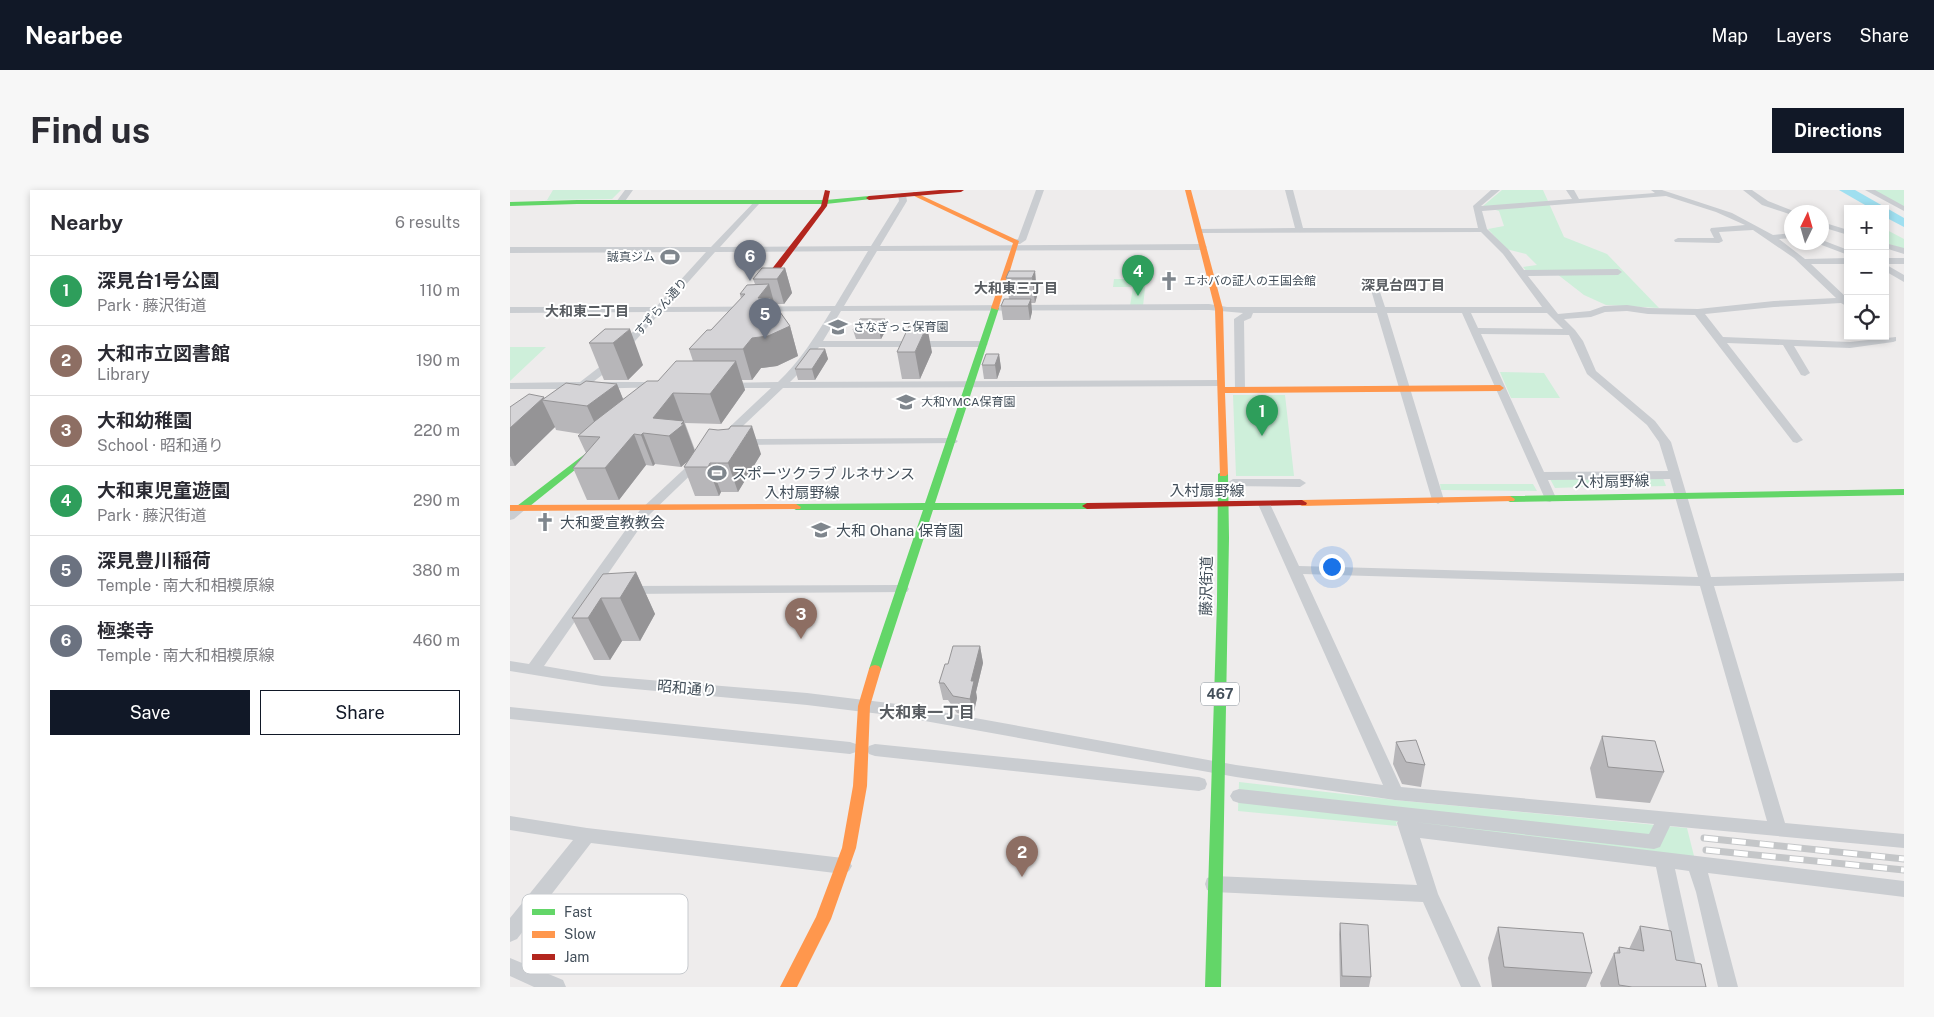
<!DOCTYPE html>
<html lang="en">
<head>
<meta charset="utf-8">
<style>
  :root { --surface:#fff; --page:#f7f7f7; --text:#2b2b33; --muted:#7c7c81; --line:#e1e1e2; --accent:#111827 }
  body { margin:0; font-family:"Public Sans","Noto Sans JP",sans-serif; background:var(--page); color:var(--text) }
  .controls { position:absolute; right:15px; top:15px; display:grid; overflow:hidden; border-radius:0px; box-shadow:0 2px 8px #0003 }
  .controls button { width:45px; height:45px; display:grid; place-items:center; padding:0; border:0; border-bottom:1px solid var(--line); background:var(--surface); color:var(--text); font:25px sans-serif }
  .compass { position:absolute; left:1274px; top:15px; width:45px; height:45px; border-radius:50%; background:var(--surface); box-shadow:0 2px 8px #0003; rotate:5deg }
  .you { position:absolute; left:821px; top:376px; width:18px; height:18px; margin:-12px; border:4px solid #fff; border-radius:50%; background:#1a73e8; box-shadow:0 0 0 8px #1a73e833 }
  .badge { display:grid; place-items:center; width:32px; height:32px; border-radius:50%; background:var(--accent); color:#fff; font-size:16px; font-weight:700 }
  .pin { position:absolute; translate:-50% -41px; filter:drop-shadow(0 1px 2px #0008) }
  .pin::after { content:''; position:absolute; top:26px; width:18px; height:15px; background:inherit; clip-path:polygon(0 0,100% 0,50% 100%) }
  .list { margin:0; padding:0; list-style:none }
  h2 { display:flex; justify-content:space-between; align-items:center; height:65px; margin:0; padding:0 20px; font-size:21px }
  h2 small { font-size:16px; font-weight:400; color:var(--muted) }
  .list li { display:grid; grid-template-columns:32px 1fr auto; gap:15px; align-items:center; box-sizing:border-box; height:70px; padding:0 20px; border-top:1px solid var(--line) }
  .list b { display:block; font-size:19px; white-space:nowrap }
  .list p { margin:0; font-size:16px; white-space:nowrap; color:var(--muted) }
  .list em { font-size:16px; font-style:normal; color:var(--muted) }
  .actions { display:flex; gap:10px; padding:15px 20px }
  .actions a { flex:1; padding:11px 0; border:1px solid var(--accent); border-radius:0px; text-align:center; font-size:18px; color:var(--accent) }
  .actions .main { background:var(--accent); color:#fff }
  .icon { flex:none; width:28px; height:28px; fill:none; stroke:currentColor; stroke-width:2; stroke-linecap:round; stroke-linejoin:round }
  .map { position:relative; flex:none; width:1394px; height:797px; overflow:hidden; border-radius:0px }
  header { display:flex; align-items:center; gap:30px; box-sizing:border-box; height:70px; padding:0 25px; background:var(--accent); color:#fff }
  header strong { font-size:24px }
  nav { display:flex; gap:28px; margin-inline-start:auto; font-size:18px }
  .intro { display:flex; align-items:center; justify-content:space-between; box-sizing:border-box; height:120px; padding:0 30px }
  h1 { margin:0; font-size:35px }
  .button { padding:12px 22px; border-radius:0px; background:var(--accent); color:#fff; font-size:18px; font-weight:700 }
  main { display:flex; gap:30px; padding:0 30px }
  aside { flex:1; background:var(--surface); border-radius:0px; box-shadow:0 2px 8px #0003 }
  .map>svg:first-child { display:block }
</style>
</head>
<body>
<header>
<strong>Nearbee</strong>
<nav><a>Map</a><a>Layers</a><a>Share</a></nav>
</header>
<div class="intro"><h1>Find us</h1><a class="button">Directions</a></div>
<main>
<aside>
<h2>Nearby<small>6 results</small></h2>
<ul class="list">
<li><span class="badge" style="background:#2e9e5b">1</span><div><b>深見台1号公園</b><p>Park · 藤沢街道</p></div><em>110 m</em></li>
<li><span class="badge" style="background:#8d6e63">2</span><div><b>大和市立図書館</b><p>Library</p></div><em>190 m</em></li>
<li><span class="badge" style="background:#8d6e63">3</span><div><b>大和幼稚園</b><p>School · 昭和通り</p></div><em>220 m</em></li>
<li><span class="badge" style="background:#2e9e5b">4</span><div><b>大和東児童遊園</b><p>Park · 藤沢街道</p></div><em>290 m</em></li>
<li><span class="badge" style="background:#6b7280">5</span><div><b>深見豊川稲荷</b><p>Temple · 南大和相模原線</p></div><em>380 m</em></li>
<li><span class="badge" style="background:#6b7280">6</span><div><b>極楽寺</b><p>Temple · 南大和相模原線</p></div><em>460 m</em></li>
</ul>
<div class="actions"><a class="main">Save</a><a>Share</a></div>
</aside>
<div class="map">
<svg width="1394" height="797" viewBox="0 0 1394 797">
  <rect width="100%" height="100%" fill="#eeecec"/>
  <path fill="#ceefda" d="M43,0H111L102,9L37,10Z
    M992,0H1033L1054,47L1097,64L1149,118L1096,115L1074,105L1047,84L1021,86L1013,77L1027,75L1016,64L996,59L978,39L994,36L989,21L973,16Z
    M1363,0H1394V17Z
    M1375,39L1394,49V59L1375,53Z
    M604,89H636L633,116H620L623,97H603Z
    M0,157H36L0,191Z
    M990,182L1034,183L1050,208H1001Z
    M723,205H775L784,286H726Z
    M1111,287L1153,288L1156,296L1112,297Z
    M1097,288L1101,296L1045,298L1040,289Z
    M930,294H1023L1027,301L931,300Z
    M729,592L885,610L1177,638L1185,670L1027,647L886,632L887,636L728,621Z"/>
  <path fill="#9fdff0" d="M1329,0H1345L1394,28V37L1375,27V19H1362Z"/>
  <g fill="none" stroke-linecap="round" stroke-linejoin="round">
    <path fill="#cacdd1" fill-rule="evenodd" d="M115,0H123L113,14H107L106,12Z
      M526,0H534L516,50L510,54H504V50L508,49Z
      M775,0H783L793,38H968L963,16L981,0H990L971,16L1062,9L1056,0H1064L1069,9L1145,3L1141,0H1152L1222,23L1263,45L1282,43V48L1269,49L1295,69L1338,68V74H1301L1337,108L1338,117L1331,113L1264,117L1195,124L1213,147L1340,152L1386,147V151L1383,152L1340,158L1284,156L1300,183L1295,186L1291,185L1273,155L1217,153L1293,250L1287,253L1283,252L1185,125L1138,124L1117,121L1095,122L1081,127L1054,129L1065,140L1073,151L1086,181L1145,231L1161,252L1201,387L1394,383V391L1204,396L1275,633L1394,644V658L1160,636L1150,657L1144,659L904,632L1394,691V707L1198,683L1228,797H1208L1186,702L1179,681L1165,679L1191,797H1171L1146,677L910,648L928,704L971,797H951L913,712L704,702L697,700L695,694L697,688L704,686L907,695L887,633L888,631L729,613L723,611L720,606L723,601L729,599L1139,644L1144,634L885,610L726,587L387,526L297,515L92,496L0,481V471L19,474L130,320L186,268L190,266L196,270L194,272L138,326L34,476L92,486L297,503L387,514L726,575L873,595L748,314L750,311H758L760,314L789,376L1188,387L1160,289L1038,290L1046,308L1040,312L1036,311L952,123H877L934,310L928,314L922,310L867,123H743L741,128L734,131L735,199L730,202L725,199L724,129L733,123L699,120L331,121L313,151H473L478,154L473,157H309L291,181L280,192L710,190L715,193L710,196L273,198L217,251H209L207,249L209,247L261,198H216L211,195L212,193L268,192C290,171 305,147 321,121L151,122L100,179L83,192H150L155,195L154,197L75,199L69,201L64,199H0V193L70,192L92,175L141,122L0,123V117H146L196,62L0,63V57H201L246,10L250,12L249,14L210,57L361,56L389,11L388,5L392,3L396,5L397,11L370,56L693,54L697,57L693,60L367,61L334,116L699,114L717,117H866L859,93L863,90L867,93L875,117H1032L993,64L971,42L689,43L685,41L689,39L785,38ZM1156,6L1206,22L1235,35L1201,38L1200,40L1204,48H1168L1164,50L1165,52L1209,53L1213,51L1209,42L1243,40L1284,68L1326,108L1264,111L1188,119L1138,118L1117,115L1094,116L1080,121L1048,124L1018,86L1108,85L1112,82L1108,79L1014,80L999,60L977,39L972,21ZM358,61L325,116L156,117L205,62ZM961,123H1037L1053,139L968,138ZM971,144L1059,145L1077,184L1137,235L1149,252L1158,281L1034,282ZM793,384L1190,396L1257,631L891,597Z
      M1233,0H1242L1258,11L1286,22H1282V25L1252,15Z
      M1355,0H1365L1394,16V21Z
      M1312,32L1338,40V45L1312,37Z
      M1312,50L1338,60V65L1309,54Z
      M1375,53L1394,58V64L1375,58Z
      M1375,68H1394V74H1375Z
      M1375,74L1394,85V92L1375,81Z
      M442,248L448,251L446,253L230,255L224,252L230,249Z
      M723,289H790L796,293L790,297L719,296L717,293Z
      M11,314L15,315L17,318L4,329L0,330V320Z
      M392,395L397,396L399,399L397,402L115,404L110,403L108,400L110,397L115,396Z
      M0,517L340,552L346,554L348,558L346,562L340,564L0,529Z
      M365,554L689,587L695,589L697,594L695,599L689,601L365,566L359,564L357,560L359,556Z
      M0,626L77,638L333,668L339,671L342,676L339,681L333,684L81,653L7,749L0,752V728L63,650L0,640Z
      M0,768L53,790L56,797H24L0,786Z"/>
    <path fill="#63d668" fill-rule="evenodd" d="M359,6L361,7V9L316,14H67L0,16V12L67,10H316Z
      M482,116L489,118L425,313H577L582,316L577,319L423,320L371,479L369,482H361L359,479L413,320H286L281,317L286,314L415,313Z
      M88,254L93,257L91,259L15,320H7L6,318L7,316Z
      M713,281L718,284L719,348L711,797H695L707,412L708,284Z
      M1394,299V305L1000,312L995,309L1000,306Z"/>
    <path fill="#ff974d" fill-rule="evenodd" d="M675,0H681L713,119L715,197L990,195L994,198L990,201L715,203L718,284L716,286H710L705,119Z
      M404,2L509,51L488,120L481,118L503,53L402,5L401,4Z
      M1000,306L1005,309L1004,311L792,316L787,313L792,310Z
      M286,314L291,317L290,319L0,321V315Z
      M365,475L369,476L371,479L360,516L357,596L346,658L321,729L287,797H270L306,727L332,658L343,596L348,516L359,479L361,476Z"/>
    <path fill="#b3261e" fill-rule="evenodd" d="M315,0L320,1L317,16L253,102H247V98L311,16Z
      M430,0H454L451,2L359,10L356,8L359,6Z
      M792,310L797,313L796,315L577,319L572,316L577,313Z"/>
    <g stroke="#c4c6c8" stroke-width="7">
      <path id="rail" d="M1194,648L1394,669
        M1196,660L1394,680"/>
    </g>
    <use href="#rail" stroke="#fff" stroke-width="5" stroke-dasharray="14" stroke-linecap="butt"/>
  </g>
  <path fill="#b7b6b9" d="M275,78L282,103L274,114H264L280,136L288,166L267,176L251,178L242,190H232L235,200L211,234L175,233L185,260L251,264L228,302H211L209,306H185L174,277L177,272L171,277L145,274L143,276L136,275L109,310H77L63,278L76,263L68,246L71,244L46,240L45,237L5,276H0V217L34,208L107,194L113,209L148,191L183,171L179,159L201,140L231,109L230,104L245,94L243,89Z
    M525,81L527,106L525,113H521L522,122L520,130H493L491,116L499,109L496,88Z
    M377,138L371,149H346L343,140Z
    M95,139L133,175L118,190H94L79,153Z
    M315,159L318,169L305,190H288L285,179Z
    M387,162H422L410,189H392Z
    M489,164L491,178L487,189H474L472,175Z
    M126,382L145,424L130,451H112L100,470H84L62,428Z
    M470,456L473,473L466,502L467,508L463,526L447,523L438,510H433L429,493L438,474Z
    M1092,546L1154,582L1140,613L1086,608L1080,578Z
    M886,552L915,575L911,597L892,594L883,574Z
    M830,733L861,787L859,797H830L829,744Z
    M1130,736L1166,770L1196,797H1091L1090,793L1104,763H1106L1109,757L1119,759Z
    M988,737L1082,783L1076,797H982L978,768Z"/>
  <path fill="#959496" d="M275,78L282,103L274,114L267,89Z
    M525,81L527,106L525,113L522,88Z
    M259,94L267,123L248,108Z
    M521,109L522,122L520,130L518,116Z
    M375,129L377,138L371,149L369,140Z
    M280,136L288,166L267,176L251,178L242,190L233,159L242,148Z
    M417,136L422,162L410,189L405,162Z
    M120,139L133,175L118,190L103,153Z
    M315,159L318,169L305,190L302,179Z
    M489,164L491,178L487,189L485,175Z
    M226,171L235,200L211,234L200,204Z
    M107,194L119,224L91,247L77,216Z
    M163,203L185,262V265L171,277L159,246L143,228Z
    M34,207L35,210H32L45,237L5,276L0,266V238Z
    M242,236L251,264L228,302L218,273Z
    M133,243L145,274L143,276L131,245Z
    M124,244L136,275L109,310L95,278Z
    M200,273L211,302L209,306L198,277Z
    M126,382L145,424L130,451L110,408Z
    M91,408L112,451L100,470L78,428Z
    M470,456L473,473L466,502L467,508L463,526L460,509L461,491Z"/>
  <path fill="#d5d4d7" stroke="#959496" d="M252,78H275L267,89H243Z
    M499,81H525L522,88H496Z
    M259,94L248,108H260L280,136L258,146L242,148L233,159H179L197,140H201L235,104H230L237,95Z
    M494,109H521L518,116H491Z
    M350,129H375L369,140H343Z
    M399,136H417L405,162H387Z
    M95,139H120L103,153H79Z
    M300,159H315L302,179H285Z
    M476,164H489L485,175H472Z
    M166,171H226L200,204L163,203L143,228L174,231L171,234H174L159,246L133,243L131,245L124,244L95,278H63L90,247L68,246L85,231L137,191H148Z
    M76,191L107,194L77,216L32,210L56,193L70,195Z
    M19,204L34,207L0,238V217Z
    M221,236H242L218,273H200L198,277H174L199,239L208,240L219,239Z
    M126,382L110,408H91L78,428H62L93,384Z
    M443,456H470L461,491H464L460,509L443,506L434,493H429L435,474H438Z
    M1092,546L1145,551L1154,582L1098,577Z
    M906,550L915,575L896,572L886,552Z
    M830,733L858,735L861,787L832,786Z
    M1130,736L1161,741L1166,770L1191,774L1196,797H1122L1109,795L1104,763H1110L1109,757L1134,761Z
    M988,737L1073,743L1082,783L994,777Z"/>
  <defs>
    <g id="stadium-bare" transform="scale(1.5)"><path d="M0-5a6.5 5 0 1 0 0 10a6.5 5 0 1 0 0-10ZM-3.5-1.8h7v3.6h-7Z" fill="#7f868d" stroke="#fff" stroke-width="2.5" paint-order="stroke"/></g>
    <g id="church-bare" transform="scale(1.5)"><path d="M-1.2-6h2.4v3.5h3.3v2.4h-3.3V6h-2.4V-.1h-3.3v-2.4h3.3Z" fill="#7f868d" stroke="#fff" stroke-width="2.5" paint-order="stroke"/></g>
    <g id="school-bare" transform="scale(1.5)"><path d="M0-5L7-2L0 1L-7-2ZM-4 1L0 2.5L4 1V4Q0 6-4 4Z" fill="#7f868d" stroke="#fff" stroke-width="2.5" paint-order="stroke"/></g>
  </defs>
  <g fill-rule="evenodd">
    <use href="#stadium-bare" x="160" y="67"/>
    <use href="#church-bare" x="659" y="91"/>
    <use href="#school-bare" x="328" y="137"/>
    <use href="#school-bare" x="396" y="212"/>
    <use href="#stadium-bare" x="207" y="283"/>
    <use href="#church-bare" x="35" y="332"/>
    <use href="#school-bare" x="311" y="340"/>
  </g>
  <g text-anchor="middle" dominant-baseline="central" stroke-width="4" stroke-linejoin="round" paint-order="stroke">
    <g font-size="12" fill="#434f5a" stroke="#fff" text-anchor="start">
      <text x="145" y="67" text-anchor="end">誠真ジム</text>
      <text x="674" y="91">エホバの証人の王国会館</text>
      <text x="343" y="137">さなぎっこ保育園</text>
      <text x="411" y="212">大和YMCA保育園</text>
    </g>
    <g font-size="12" fill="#434f5a" stroke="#fff">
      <text transform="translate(151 117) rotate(-48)">すずらん通り</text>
    </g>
    <g font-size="14" font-weight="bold" fill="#585c61" stroke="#fff">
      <text x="893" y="95">深見台四丁目</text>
      <text x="506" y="98">大和東三丁目</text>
      <text x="77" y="121">大和東二丁目</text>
    </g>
    <rect fill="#fff" stroke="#7b848c" stroke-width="1" x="691" y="492.5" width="38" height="23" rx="4"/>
    <g font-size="14" font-weight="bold" fill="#434f5a">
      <text x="710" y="504">467</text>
    </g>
    <g font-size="15" fill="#434f5a" stroke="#fff" text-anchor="start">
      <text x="222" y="283">スポーツクラブ ルネサンス</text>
      <text x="50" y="332">大和愛宣教教会</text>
      <text x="326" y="340">大和 Ohana 保育園</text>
    </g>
    <g font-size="15" fill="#434f5a" stroke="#fff">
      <text transform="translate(1102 291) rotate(-1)">入村扇野線</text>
      <text x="697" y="300">入村扇野線</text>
      <text x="292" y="302">入村扇野線</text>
      <text transform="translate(696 396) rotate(-89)">藤沢街道</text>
      <text transform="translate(177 498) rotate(5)">昭和通り</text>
    </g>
    <g font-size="16" font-weight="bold" fill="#585c61" stroke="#fff">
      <text x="417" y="522">大和東一丁目</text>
    </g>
  </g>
  <rect x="12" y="704" width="166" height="80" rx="8" fill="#fff" stroke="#c7cace" stroke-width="1"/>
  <rect x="22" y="719" width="23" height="6" fill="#63d668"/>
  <rect x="22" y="741" width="23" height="7" fill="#ff974d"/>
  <rect x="22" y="764" width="23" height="6" fill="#b3261e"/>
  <g font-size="14" fill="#434f5a">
    <text x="54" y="727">Fast</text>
    <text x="54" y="749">Slow</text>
    <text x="54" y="772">Jam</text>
  </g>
</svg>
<div class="controls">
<button>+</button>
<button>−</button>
<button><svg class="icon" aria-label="locate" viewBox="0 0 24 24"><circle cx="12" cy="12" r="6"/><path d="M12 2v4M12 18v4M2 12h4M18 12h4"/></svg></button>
</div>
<svg class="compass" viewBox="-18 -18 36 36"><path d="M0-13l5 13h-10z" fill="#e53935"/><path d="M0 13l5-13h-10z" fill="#7c7c81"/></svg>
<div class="you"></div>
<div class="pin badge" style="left:752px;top:246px;background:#2e9e5b">1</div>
<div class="pin badge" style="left:512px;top:687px;background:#8d6e63">2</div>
<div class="pin badge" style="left:291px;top:449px;background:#8d6e63">3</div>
<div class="pin badge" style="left:628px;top:106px;background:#2e9e5b">4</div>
<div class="pin badge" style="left:255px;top:149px;background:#6b7280">5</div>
<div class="pin badge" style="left:240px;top:91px;background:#6b7280">6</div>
</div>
</main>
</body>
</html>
